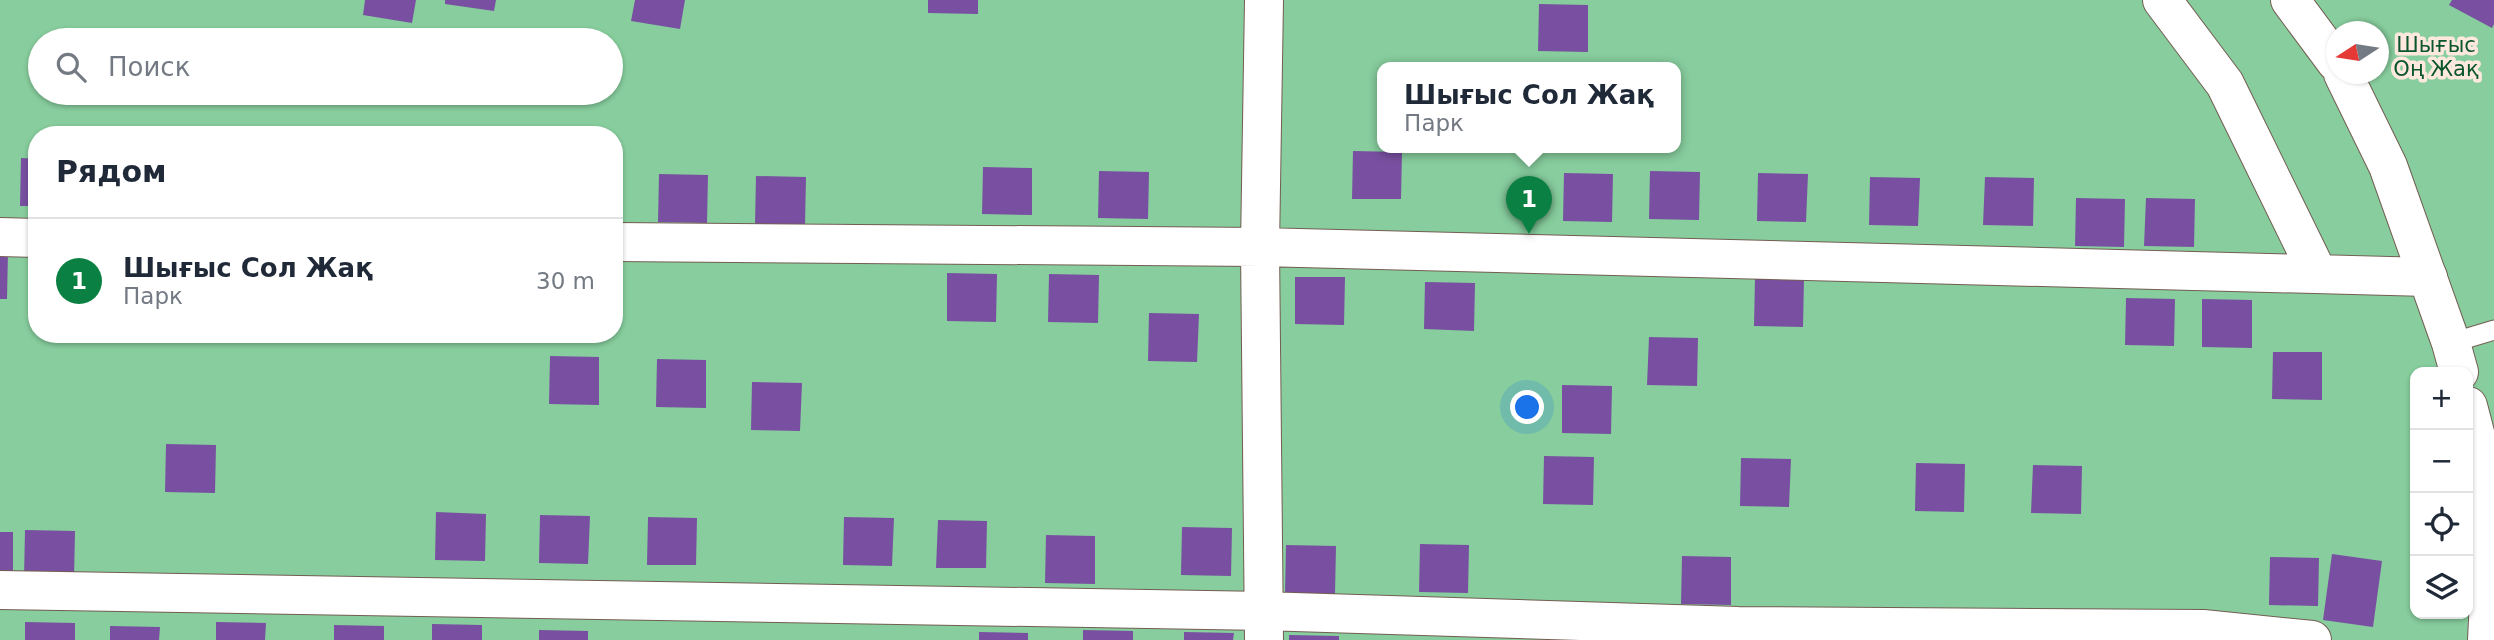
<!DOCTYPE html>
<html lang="ru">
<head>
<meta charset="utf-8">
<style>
  :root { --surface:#fff; --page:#f2f2f3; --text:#1f2937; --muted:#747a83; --line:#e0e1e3; --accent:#0b8043 }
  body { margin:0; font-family:"DejaVu Sans",sans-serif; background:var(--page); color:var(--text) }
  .controls { position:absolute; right:21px; bottom:21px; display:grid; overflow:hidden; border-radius:14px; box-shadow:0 2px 5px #0004 }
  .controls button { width:63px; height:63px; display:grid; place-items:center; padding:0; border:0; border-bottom:2px solid var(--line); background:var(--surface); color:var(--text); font:35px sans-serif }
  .compass { position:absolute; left:2326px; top:21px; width:63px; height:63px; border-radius:50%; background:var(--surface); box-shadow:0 2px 5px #0004; rotate:258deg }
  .you { position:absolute; left:1528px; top:408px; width:24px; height:24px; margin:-18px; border:5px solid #fff; border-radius:50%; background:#1a73e8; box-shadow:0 0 0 10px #1a73e833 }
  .badge { display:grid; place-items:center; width:46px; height:46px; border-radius:50%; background:var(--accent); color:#fff; font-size:23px; font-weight:700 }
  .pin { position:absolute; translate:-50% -58px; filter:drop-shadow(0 2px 4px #0008) }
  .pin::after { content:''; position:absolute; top:37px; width:24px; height:21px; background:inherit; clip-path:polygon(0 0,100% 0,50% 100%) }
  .popup { position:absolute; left:1377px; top:62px; width:304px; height:91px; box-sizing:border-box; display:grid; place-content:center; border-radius:14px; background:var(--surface); filter:drop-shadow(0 2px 5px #0005); font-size:23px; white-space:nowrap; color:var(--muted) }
  .popup b { font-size:26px; color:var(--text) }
  .popup::after { content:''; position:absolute; left:50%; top:100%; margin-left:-14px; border:14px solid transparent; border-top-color:var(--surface) }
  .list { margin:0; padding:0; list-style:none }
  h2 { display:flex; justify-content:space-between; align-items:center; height:91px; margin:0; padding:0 28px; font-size:30px }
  h2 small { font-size:23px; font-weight:400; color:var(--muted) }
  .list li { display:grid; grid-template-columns:46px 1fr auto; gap:21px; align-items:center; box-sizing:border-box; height:126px; padding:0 28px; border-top:2px solid var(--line) }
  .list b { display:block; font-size:26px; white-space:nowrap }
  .list p { margin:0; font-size:23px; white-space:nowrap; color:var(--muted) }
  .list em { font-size:23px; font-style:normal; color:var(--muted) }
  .icon { flex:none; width:38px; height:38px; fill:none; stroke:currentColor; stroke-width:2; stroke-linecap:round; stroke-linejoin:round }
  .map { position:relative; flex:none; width:2494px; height:640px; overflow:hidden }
  .search { position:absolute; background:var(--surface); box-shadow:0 2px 5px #0004; left:28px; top:28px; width:595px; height:77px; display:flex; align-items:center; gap:18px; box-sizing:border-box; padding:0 24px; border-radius:38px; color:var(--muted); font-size:26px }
  .panel { position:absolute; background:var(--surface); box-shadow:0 2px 5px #0004; left:28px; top:126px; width:595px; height:217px; border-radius:28px }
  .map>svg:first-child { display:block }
</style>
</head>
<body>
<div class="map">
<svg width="2494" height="640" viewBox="0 0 2494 640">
  <rect width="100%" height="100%" fill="#f5dbce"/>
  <path fill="#87cd9d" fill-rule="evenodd" d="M0,0H2494V640H0ZM2336,32H2378V74H2336ZM40,40H611V93H40ZM1382,68H1676V148H1382ZM37,135H614V334H37ZM2415,372H2468V614H2415Z"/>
  <path fill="#7950a1" d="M365,0H416L412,23L363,15Z
    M445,0H496L494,11L445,4Z
    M635,0H685L680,29L631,21Z
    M928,0H978V14L928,13Z
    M2452,0H2494V24L2492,28L2449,5Z
    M1539,4L1588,5V52L1538,51Z
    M1353,151L1402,152L1401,199H1352Z
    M21,158L37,159V206H20Z
    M983,167L1032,168V215L982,214Z
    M1099,171L1149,172L1148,219L1098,218Z
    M1650,171L1700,172L1699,220L1649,219Z
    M1564,173L1613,174L1612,222L1563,221Z
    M1758,173L1808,174L1806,222L1757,221Z
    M659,174L708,175L707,223L658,222Z
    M756,176L806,177L805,225L755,224Z
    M1870,177L1920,178L1918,226L1869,225Z
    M1985,177L2034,178L2033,226L1983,225Z
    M2076,198L2125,199L2124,247L2075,246Z
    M2146,198L2195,199L2194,247L2144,246Z
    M0,251H8L7,299H0Z
    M947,273L997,274L996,322L947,321Z
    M1049,274L1099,275L1098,323L1048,322Z
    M1295,277H1345L1344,325L1295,324Z
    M1755,278L1804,279L1803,327L1754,326Z
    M1425,282L1475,283L1474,331L1424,329Z
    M2126,298L2175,299L2174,346L2125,345Z
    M2202,299L2252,300V348L2202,347Z
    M1149,313L1199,314L1197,362L1148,361Z
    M1649,337L1698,338L1697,386L1647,385Z
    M2273,352H2322V400L2272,399Z
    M550,356L599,357V405L549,404Z
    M657,359L706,360V408L656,407Z
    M752,382L802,383L800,431L751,430Z
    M1562,385L1612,386L1611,434L1562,433Z
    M166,444L216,445L215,493L165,492Z
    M1544,456L1594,457L1593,505L1543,504Z
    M1741,458L1791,459L1789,507L1740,506Z
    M1916,463L1965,464L1964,512L1915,511Z
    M2033,465L2082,466L2081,514L2031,513Z
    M436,512L486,514L485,561L435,560Z
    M540,515L590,516L588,564L539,563Z
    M648,517L697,518L696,565H647Z
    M844,517L894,518L892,566L843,565Z
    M938,520L987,521L986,568H936Z
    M1182,527L1232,528L1231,576L1181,575Z
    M25,530L75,531L74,579L24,578Z
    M0,532H13V580H0Z
    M1046,535L1095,536V584L1045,583Z
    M1420,544L1469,545L1468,593L1419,592Z
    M1286,545L1336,546L1335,594L1285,593Z
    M2332,554L2382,561L2373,627L2323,620Z
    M1682,556L1731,557V605L1681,604Z
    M2270,557L2319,558L2318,606L2269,605Z
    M25,622L75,623V640H25Z
    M216,622L266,623L265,640H216Z
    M432,624L482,625V640H432Z
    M334,625L384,626V640H334Z
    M110,626L160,627L159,640H110Z
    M539,630L588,631V640H539Z
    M1083,630L1133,631V640H1083Z
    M979,632L1028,633V640H979Z
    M1184,632L1234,633L1233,640H1184Z
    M1289,635L1339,636V640H1289Z"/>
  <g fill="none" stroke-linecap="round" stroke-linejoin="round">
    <g stroke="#735d52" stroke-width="21">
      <path id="service" d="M2451,343L2494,330"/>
    </g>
    <g stroke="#735d52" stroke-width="40">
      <path id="minor" d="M2162,0L2225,84L2318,274
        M0,237L37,238
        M614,242L1260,247L2428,277
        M0,590L1265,611L1738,626L2203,629L2312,640
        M1264,640L1260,247L1264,0"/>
    </g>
    <g stroke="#735d52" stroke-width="40">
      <path id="tertiary" d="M2290,0L2336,62
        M2343,74L2388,166L2451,343L2459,372
        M2468,406L2479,448L2491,560L2487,640"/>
    </g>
    <use href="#service" stroke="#fff" stroke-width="19"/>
    <use href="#minor" stroke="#fff" stroke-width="38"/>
    <use href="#tertiary" stroke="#fff" stroke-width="38"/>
  </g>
  <g text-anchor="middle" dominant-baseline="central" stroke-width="7" stroke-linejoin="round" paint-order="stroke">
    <g font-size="21" fill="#0a552d" stroke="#ffe9df">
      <text x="2436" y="45">Шығыс<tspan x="2436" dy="24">Оң Жақ</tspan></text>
    </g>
  </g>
</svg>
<div class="controls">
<button>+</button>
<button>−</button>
<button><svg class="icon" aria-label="locate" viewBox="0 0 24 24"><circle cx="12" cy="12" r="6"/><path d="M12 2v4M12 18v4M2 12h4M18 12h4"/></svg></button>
<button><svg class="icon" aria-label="layers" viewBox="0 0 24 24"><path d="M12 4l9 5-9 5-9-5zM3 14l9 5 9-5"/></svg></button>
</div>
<svg class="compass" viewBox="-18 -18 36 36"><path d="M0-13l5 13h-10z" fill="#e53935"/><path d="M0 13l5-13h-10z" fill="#747a83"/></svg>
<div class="you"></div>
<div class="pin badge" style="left:1529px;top:234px">1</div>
<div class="popup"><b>Шығыс Сол Жақ</b>Парк</div>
<div class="search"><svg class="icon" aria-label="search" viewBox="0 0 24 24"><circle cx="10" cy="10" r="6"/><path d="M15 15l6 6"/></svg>Поиск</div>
<section class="panel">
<h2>Рядом<small></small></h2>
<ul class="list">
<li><span class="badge">1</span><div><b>Шығыс Сол Жақ</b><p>Парк</p></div><em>30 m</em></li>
</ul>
</section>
</div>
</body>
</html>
